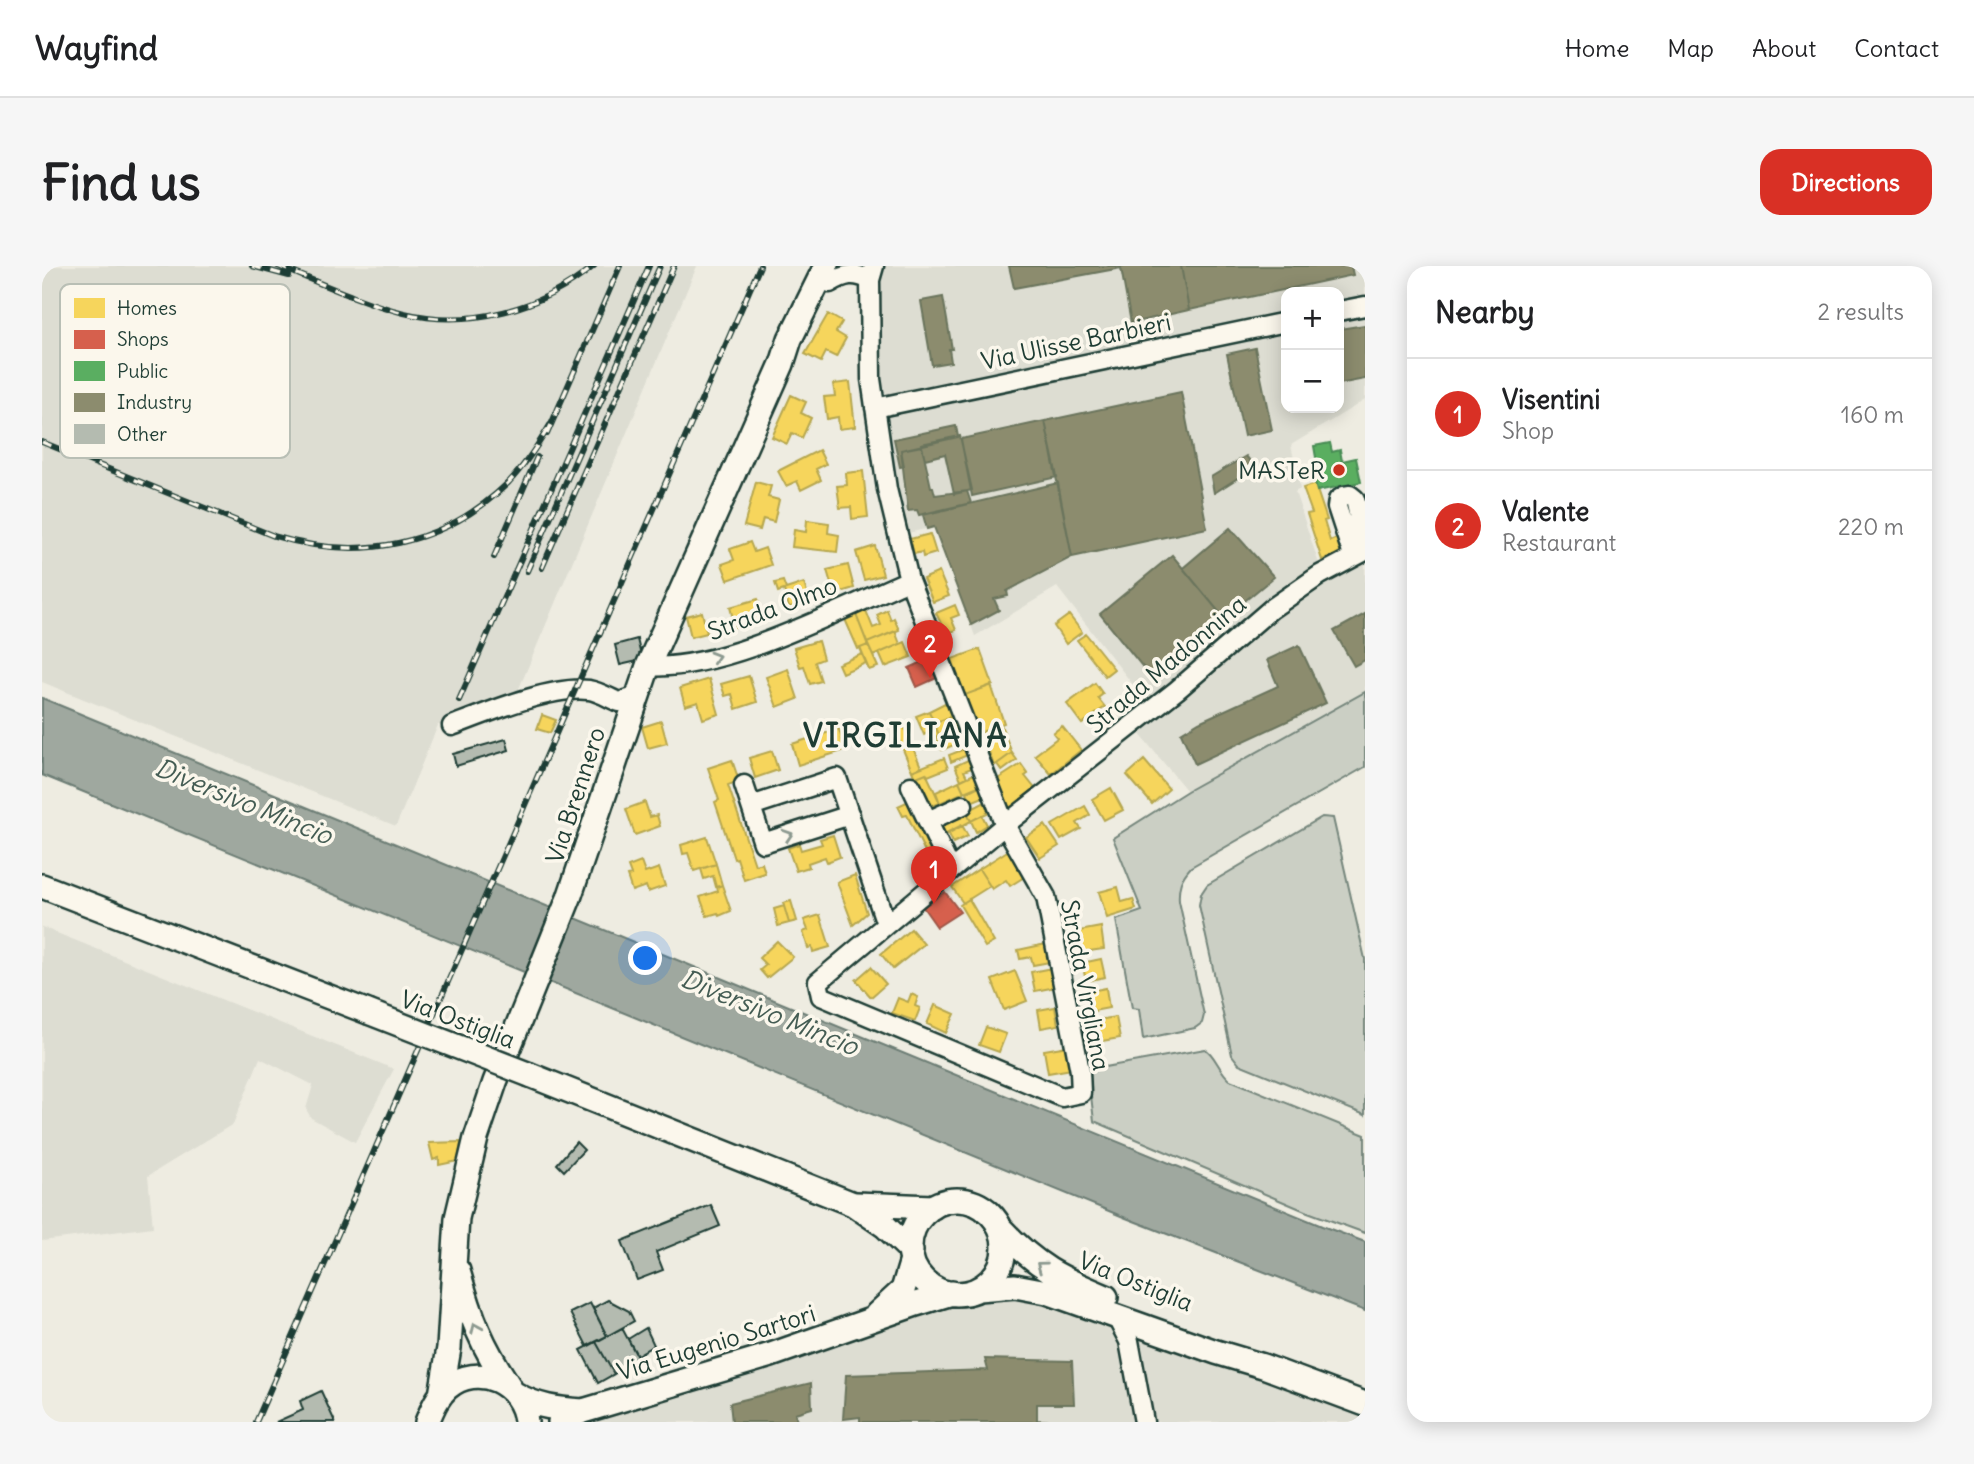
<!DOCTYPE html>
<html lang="en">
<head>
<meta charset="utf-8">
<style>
  :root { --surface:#fff; --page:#f6f6f6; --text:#202124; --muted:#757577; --line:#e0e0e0; --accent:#d93025 }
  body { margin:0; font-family:Delius,sans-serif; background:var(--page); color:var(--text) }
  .controls { position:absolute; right:21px; top:21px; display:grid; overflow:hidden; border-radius:14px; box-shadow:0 4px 18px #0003 }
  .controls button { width:63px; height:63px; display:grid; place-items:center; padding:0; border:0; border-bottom:2px solid var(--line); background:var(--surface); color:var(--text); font:35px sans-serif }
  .you { position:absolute; left:604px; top:693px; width:24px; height:24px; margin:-18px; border:5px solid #fff; border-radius:50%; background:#1a73e8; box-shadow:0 0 0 10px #1a73e833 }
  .badge { display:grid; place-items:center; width:46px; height:46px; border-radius:50%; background:var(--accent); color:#fff; font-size:23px; font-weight:700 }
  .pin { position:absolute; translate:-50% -58px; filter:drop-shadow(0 2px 4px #0008) }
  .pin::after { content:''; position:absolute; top:37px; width:24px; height:21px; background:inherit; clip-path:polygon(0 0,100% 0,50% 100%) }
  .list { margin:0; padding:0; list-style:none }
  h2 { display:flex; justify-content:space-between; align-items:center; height:91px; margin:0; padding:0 28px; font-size:30px }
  h2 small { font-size:23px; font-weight:400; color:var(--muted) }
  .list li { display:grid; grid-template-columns:46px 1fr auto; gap:21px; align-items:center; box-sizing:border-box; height:112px; padding:0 28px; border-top:2px solid var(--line) }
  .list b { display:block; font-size:26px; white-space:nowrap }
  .list p { margin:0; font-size:23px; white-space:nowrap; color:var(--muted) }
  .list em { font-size:23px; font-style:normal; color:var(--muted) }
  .map { position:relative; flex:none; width:1323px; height:1156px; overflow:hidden; border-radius:21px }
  header { display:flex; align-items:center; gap:42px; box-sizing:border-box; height:98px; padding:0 35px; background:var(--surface); border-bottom:2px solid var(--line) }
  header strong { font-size:33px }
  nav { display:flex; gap:38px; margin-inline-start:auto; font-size:24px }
  .intro { display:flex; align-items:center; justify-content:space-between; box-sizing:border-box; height:168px; padding:0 42px }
  h1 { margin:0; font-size:49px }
  .button { padding:18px 32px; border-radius:21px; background:var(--accent); color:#fff; font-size:24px; font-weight:700 }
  main { display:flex; gap:42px; padding:0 42px }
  aside { flex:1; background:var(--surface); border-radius:21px; box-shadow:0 4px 18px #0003 }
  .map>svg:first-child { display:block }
</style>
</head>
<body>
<header>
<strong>Wayfind</strong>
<nav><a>Home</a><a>Map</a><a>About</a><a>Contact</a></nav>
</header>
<div class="intro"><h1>Find us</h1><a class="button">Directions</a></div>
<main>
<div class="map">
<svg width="1323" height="1156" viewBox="0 0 1323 1156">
  <rect width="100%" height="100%" fill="#eeece1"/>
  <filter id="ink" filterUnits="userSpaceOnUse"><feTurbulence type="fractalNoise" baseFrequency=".0143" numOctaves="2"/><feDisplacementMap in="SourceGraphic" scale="14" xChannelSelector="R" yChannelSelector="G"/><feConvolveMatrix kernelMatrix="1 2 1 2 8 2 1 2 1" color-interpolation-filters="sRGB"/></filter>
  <g filter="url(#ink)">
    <path fill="#ddddd2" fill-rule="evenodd" d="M0,0H655L473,432L404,459H396L354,560L0,416Z
      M838,0H1323V134L1249,179L1258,223L1253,226L1282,313L1323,291V426L1145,525L1087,455L1106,438L1015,321L933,370L892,261L861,268L837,136L834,14ZM1244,26H1297V142H1244Z
      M0,661L352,803L313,876L269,852L264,843L271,819L218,792L191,858L106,910L111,961L0,975Z
      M940,1029L997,1032L1323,1145V1156H536Z"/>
    <path fill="#cbcfc4" stroke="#75867c" stroke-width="2" d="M1323,426V501L1149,601C1139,612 1136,620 1137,635L1162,749L1160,757L1153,762L1101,773L1097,743L1090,742L1074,654L1100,645L1071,572L1145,525Z
      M1280,551L1291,552L1323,693V849L1197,798L1190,789L1157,639L1159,628L1165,619Z
      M1163,783C1173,788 1176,804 1188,814L1323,869V967L1263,945L1052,855L1046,804Z"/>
    <path fill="#9fa89f" stroke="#6c7d74" stroke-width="2" d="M0,432L1280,960L1323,976V1045L1084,952L0,509Z"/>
    <path fill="#f6d55c" stroke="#b6a750" stroke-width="2" d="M786,48L800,56L794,66L804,72L794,91L784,86L779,96L763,88Z
      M808,116L813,161L797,163L796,151L785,153L782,131L793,130L791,118Z
      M749,129L764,136L759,147L769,152L760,172L750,167L745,178L730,171Z
      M777,184L784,198L774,203L779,214L759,224L755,215L744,220L736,205Z
      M821,205L826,251L810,253L809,241L798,242L795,220L805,219L804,207Z
      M714,216L729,220L726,231L737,234L732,256L721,253L718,264L702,260Z
      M1273,218L1285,254L1282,255L1288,275L1297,271L1303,287L1280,294L1265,248L1270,247L1261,222Z
      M765,254L787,257L786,267L797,269L795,286L750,281L752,264L764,266Z
      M888,268L894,287L881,291L880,286L872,288L868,273Z
      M708,276L712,286L723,282L729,299L686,314L680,298L692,294L688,283Z
      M833,280L841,309L822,314L814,286Z
      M806,299L812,322L792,328L785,304Z
      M897,306L907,330L891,336L881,313Z
      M741,315L744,323L762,317L768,337L747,342L742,324L736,326L733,317Z
      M716,333L722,352L693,361L688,341Z
      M913,339L917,349L909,352L914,364L904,368L894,347Z
      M823,342L831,362L839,359L835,349L845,344L849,354L852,352L857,364L825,377L813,346Z
      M660,346L665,367L649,371L644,350Z
      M813,346L826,379L816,383L802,351Z
      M1027,349L1040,366L1024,378L1012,360Z
      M853,365L858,378L831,390L825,377Z
      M1044,368L1072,403L1063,410L1035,374Z
      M776,375L781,393L773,396L779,415L768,418L762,400L758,401L752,382Z
      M863,376L869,391L843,401L837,387Z
      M826,379L836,401L827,404L818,382Z
      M938,383L951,419L923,429L910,393Z
      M820,388L824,397L800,407L796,398Z
      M746,403L756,433L735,441L724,411Z
      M707,410L715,436L694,443L690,428L683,430L679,418Z
      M667,413L677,448L661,453L656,436L643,440L638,422Z
      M1053,417L1061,428L1056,432L1063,441L1040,458L1025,438Z
      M949,419L962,457L937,467L923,429Z
      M905,436L910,450L892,457L887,445Z
      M887,445L897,469L888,473L886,467L882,469L874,450Z
      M500,449L514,454L508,467L495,463Z
      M910,450L919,469L909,473L906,466L897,469L892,457Z
      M619,455L625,477L606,482L600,461Z
      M861,458L879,501L870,505L852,462Z
      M959,459L970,487L952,500L940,466Z
      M1020,460L1039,484L1009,508L993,489L1015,472L1011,467Z
      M797,463L803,484L756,499L750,478Z
      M906,466L909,473L917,470L919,476L900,484L894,470Z
      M925,482L928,488L909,496L907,489Z
      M730,485L736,504L713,512L707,492Z
      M970,487L975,494L960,505L955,498Z
      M902,492L906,502L886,510L884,507L873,512L870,505Z
      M928,493L932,501L922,505L925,511L919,514L913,500Z
      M690,494L697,515L686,519L713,599L720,597L723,607L702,614L695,592L692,593L673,536L677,534L666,502Z
      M1102,494L1127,523L1110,538L1085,509Z
      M979,498L986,508L983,510L995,525L968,542L957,529L953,515Z
      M936,506L941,518L922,526L917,515Z
      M884,507L898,537L888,541L874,511Z
      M917,515L922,526L898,537L894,526Z
      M941,518L946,529L929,536L925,526Z
      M1069,522L1081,544L1062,554L1050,533Z
      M871,533L903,598L892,604L865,549L861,550L856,540Z
      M603,536L608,551L615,549L618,560L593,569L584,543Z
      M943,536L949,545L929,555L924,546Z
      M1043,540L1048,549L1035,557L1039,563L1019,574L1010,559Z
      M924,546L929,555L900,571L893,561Z
      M940,549L945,559L934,566L929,555Z
      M920,559L926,570L911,577L906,566Z
      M1003,559L1017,580L998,592L984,571Z
      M791,569L798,591L785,596L783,591L766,597L767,601L754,605L746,582L757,578L759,584L780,578L778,573Z
      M665,571L674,598L652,605L646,587L641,588L639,579Z
      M970,582L987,608L968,620L964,614L950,623L937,603Z
      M599,596L603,607L617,602L623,620L606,626L604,620L590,625L585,610L589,609L586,601Z
      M674,598L680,619L674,621L671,610L662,613L659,603Z
      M937,603L948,620L921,637L910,621Z
      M813,609L825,647L811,659L795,616Z
      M680,619L689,645L677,650L676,647L665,650L658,631L676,625L675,621Z
      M1076,621L1080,636L1091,633L1094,643L1065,652L1057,626Z
      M927,633L952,676L943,681L918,639Z
      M749,635L755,655L747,657L741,637Z
      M742,640L747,657L736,660L732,643Z
      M778,649L788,681L771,686L770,681L766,682L761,666L766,664L762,654Z
      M1059,661L1062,683L1040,686L1037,665Z
      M869,663L882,678L851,703L839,688Z
      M735,675L751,691L725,712L718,704L724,699L717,692Z
      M1004,678L1008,696L991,699L989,691L978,693L976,684Z
      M1059,693L1063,711L1044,715L1040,697Z
      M829,701L844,718L829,731L814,714Z
      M1010,702L1014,721L993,725L989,706Z
      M973,705L985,735L962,744L950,714Z
      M1064,722L1067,742L1046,746L1043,726Z
      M869,728L876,731L873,740L878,742L873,755L850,747L856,732L866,736Z
      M893,739L913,748L904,767L885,758Z
      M1013,741L1016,759L999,762L996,744Z
      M1074,751L1078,772L1054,776L1050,755Z
      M944,761L964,768L957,786L937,779Z
      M1026,780L1030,803L1006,807L1002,784Z
      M419,876L416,895L397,899V892L391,894L387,877Z"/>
    <path fill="#d6604d" stroke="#9f5646" stroke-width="2" d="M885,394L888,401L891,399L897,411L875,421L867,402Z
      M903,626L918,646L895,661L881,641Z"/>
    <path fill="#5aae61" stroke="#488c54" stroke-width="2" d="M1288,177L1290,186L1298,184L1300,195L1314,192L1319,216L1275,225L1270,205L1276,203L1272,180Z"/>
    <path fill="#8c8c6e" stroke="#6b745d" stroke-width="2" d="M967,0H1139L1147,44L1089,57L1079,2L972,22Z
      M1139,0H1309L1311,9L1147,44Z
      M901,31L910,83H907L909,96L890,99L879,35Z
      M1323,59V113L1297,118V63Z
      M1213,82L1230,164L1202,170L1185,88Z
      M1139,126L1165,262L1030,291L1003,155Z
      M1003,155L1015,211L930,230L919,173Z
      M914,160L916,171L859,184L862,200L858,201L852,173Z
      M918,170L930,224L912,228L903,188L883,193L879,178Z
      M880,180L889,221H891L893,229L925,225L929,237L877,249L875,244L866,245L859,184Z
      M1204,190L1213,201L1172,227L1169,211Z
      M1016,217L1030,291L965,325L966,330L952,333L957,344L929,359L892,261L885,263L881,249Z
      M1188,262L1232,311L1182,352L1141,302Z
      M1130,289L1182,352L1108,410L1058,348Z
      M1323,348V394L1312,400L1292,365Z
      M1257,379L1284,437L1153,498L1139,467L1157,456L1236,420L1225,394Z
      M943,1093L1030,1095L1032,1138H995V1154L1025,1156H818V1151L801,1153L804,1109L946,1104Z
      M769,1117L770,1142L753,1147L755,1156H690L688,1137Z"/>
    <path fill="#b4bbb0" stroke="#1f3d34" stroke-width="2" d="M595,373L600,394L578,399L573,379Z
      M464,473L467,484L414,500L411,488Z
      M534,876L542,884L522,905L515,898Z
      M669,939L678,960L614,986L621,1004L595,1014L580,975Z
      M566,1034L587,1045L592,1055L565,1070L551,1042Z
      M548,1037L565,1070L545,1080L528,1047Z
      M580,1062L597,1094L572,1108L554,1076Z
      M604,1062L612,1079L595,1089L586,1073Z
      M554,1076L572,1108L556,1117L539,1084Z
      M279,1125L293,1156H234L261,1144L258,1135Z"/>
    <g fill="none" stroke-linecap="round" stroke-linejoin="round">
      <g stroke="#1f3d34" stroke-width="23">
        <path id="minor" d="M832,0L828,14L829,113L845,223L867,314L963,559L1004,631L1038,805L1039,827L1020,831L779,730L776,716L963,559L1135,424L1229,343L1278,309L1323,285
          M788,17C803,8 812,6 828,14
          M1297,45L1323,40
          M833,142L1244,56
          M1311,290L1295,241L1296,234L1302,230L1308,229L1313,233L1323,278
          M606,400C680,406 797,344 867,314
          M410,460C444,447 511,419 547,424C558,426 567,432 577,436L594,431
          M702,519L721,577L808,549
          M869,520L909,604
          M709,540L795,512L844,658
          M886,555L921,539
          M1074,1050L1087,1075L1102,1156"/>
      </g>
      <g stroke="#1f3d34" stroke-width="28">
        <path id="major" d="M0,620L326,746
          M488,809L811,938L843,960L869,985
          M868 981a47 47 0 1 1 94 0a47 47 0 1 1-94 0Z
          M814,938L891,941
          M959,963C995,1001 1016,1011 1064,1031
          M416,1005C429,1052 440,1080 467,1120
          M936,1023L973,1020L1005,1026L1174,1086L1221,1100L1323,1138
          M835,1048L861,1024L870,994
          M473,1128C495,1141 516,1143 541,1145
          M399,1129L407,1082L415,952L434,872L453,816L527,632L606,400L740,98L748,73L784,0
          M385,1156C390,1144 395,1131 405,1122C436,1095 481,1118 484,1156
          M518,1156L541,1145L729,1089L874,1038L910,1027"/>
      </g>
      <use href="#minor" stroke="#fbf7ec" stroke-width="18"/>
      <use href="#major" stroke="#fbf7ec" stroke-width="23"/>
      <g stroke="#1f3d34" stroke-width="6">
        <path id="rail" d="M210,0L247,10
          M236,0C278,17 319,36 362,47C428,63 500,43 552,0
          M505,168L578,0
          M0,176L232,270C318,296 402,280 467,216C483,199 496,179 508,159
          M452,291L495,191
          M500,302L632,0
          M485,305L618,0
          M417,434L607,0
          M214,1156L718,0"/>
      </g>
      <use href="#rail" stroke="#fbf7ec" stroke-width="3.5" stroke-dasharray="10" stroke-linecap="butt"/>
      <g stroke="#1f3d34" stroke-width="28" stroke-linecap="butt">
        <path id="major-bridge" d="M326,746L488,809"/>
      </g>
      <use href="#major-bridge" stroke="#fbf7ec" stroke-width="23"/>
    </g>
    <defs><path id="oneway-chevron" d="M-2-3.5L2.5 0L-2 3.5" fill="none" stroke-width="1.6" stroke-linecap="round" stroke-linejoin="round" transform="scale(1.75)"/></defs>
    <g stroke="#8d9a90">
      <use href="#oneway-chevron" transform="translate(673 391) rotate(-16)"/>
      <use href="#oneway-chevron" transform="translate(746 569) rotate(-18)"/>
      <use href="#oneway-chevron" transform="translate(999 1000) rotate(-144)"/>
      <use href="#oneway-chevron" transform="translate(434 1062) rotate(-113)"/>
    </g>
  </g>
  <circle fill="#c8321e" stroke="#fbf7ec" stroke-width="2.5" cx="1297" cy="204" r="7"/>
  <g text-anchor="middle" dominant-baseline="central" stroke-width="7" stroke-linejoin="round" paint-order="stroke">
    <g font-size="24" fill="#1f3d34" stroke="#fbf7ec">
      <text transform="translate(1034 75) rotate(-12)">Via Ulisse Barbieri</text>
      <text transform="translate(730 342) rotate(-21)">Strada Olmo</text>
      <text transform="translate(1124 398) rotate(-40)">Strada Madonnina</text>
      <text transform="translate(533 529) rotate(-72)">Via Brennero</text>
      <text transform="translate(1044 719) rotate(79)">Strada Virgliana</text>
      <text transform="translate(416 753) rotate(21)">Via Ostiglia</text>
      <text transform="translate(1094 1015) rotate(22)">Via Ostiglia</text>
      <text transform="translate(674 1076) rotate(-17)">Via Eugenio Sartori</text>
    </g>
    <g font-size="24" fill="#1f3d34" stroke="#fbf7ec" text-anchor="end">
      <text x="1283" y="204">MASTeR</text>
    </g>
    <g font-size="26" font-style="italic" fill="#455d54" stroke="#fbf7ec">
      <text transform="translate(202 535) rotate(22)">Diversivo Mincio</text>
      <text transform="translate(728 746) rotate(22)">Diversivo Mincio</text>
    </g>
    <g font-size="32" font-weight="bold" letter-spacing="2" fill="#1f3d34" stroke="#fbf7ec">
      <text x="864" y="469">VIRGILIANA</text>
    </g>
  </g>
  <rect x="18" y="18" width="230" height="174" rx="10" fill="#fbf7ec" stroke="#b9bfb5" stroke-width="2"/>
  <rect x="32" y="32" width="31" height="20" fill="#f6d55c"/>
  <rect x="32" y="64" width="31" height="19" fill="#d6604d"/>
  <rect x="32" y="95" width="31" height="20" fill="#5aae61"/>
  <rect x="32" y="127" width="31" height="19" fill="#8c8c6e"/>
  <rect x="32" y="158" width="31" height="20" fill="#b4bbb0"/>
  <g font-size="19" fill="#1f3d34">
    <text x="75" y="49">Homes</text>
    <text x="75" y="80">Shops</text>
    <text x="75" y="112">Public</text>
    <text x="75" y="143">Industry</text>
    <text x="75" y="175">Other</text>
  </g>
</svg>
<div class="controls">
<button>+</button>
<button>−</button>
</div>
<div class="you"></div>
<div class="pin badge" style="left:892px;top:638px">1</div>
<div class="pin badge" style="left:888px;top:412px">2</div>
</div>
<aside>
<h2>Nearby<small>2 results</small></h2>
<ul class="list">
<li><span class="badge">1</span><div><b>Visentini</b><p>Shop</p></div><em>160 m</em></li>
<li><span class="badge">2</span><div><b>Valente</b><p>Restaurant</p></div><em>220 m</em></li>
</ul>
</aside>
</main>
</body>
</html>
